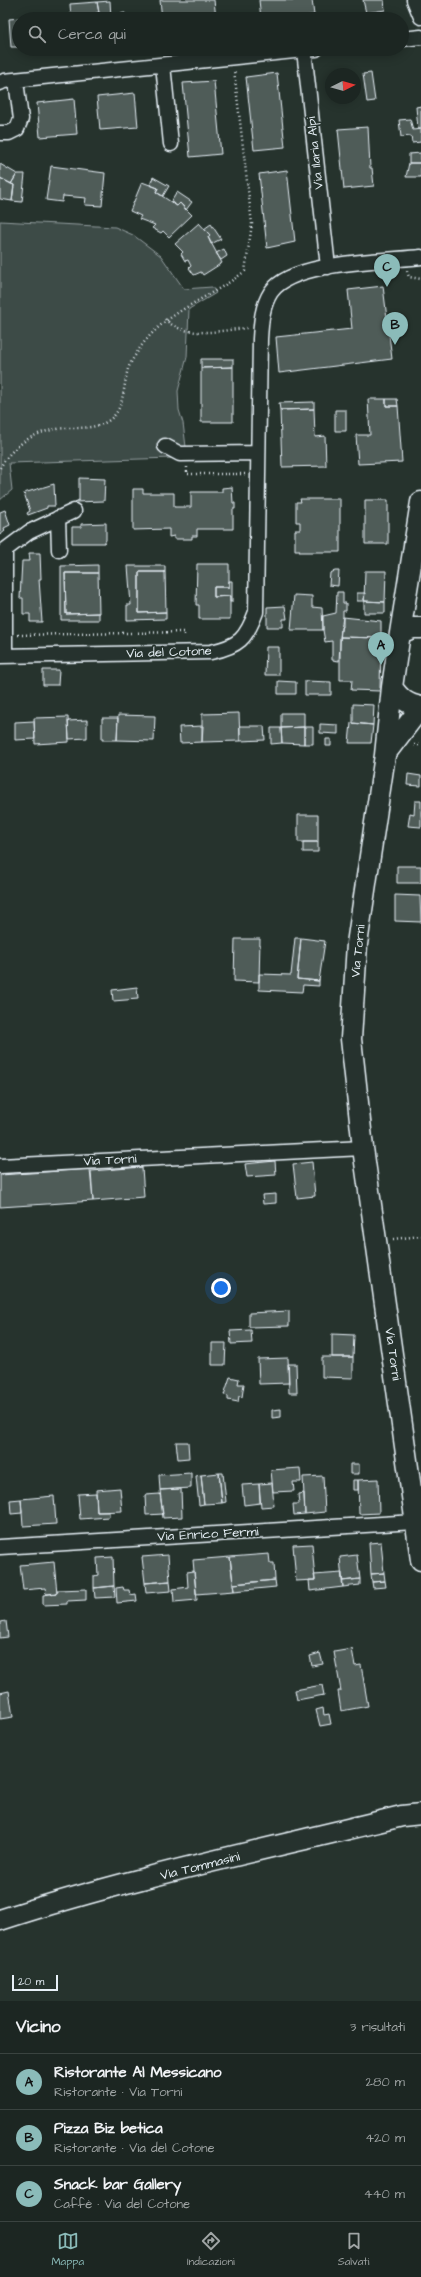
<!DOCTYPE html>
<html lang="it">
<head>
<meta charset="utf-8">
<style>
  :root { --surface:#1c2622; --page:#29322f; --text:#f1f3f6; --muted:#a0a5a5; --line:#3a4340; --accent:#8bbbb9 }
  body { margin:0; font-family:"Architects Daughter",sans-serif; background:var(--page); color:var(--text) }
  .compass { position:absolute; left:325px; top:68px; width:36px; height:36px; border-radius:50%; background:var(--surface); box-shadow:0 2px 10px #0003; rotate:85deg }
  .scale { position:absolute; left:12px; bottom:10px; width:46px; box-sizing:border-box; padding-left:4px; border:2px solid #e8f1f8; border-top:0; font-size:11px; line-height:14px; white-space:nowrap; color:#e8f1f8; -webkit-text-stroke:3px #26332d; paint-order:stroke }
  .you { position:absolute; left:221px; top:1288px; width:14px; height:14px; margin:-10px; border:3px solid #fff; border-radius:50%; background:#1a73e8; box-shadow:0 0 0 6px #1a73e833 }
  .badge { display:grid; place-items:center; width:26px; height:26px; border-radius:50%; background:var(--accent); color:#111; font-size:13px; font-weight:700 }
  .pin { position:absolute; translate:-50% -33px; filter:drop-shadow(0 1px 2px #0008) }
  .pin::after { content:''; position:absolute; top:21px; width:14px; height:12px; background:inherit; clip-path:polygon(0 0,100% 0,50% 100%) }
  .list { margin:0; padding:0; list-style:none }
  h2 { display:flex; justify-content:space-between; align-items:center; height:52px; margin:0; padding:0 16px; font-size:17px }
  h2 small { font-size:13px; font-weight:400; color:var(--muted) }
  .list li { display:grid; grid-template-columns:26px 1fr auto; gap:12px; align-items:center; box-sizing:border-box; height:56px; padding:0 16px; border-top:1px solid var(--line) }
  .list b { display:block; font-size:15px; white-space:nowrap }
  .list p { margin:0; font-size:13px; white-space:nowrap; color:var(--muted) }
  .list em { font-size:13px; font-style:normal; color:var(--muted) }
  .icon { flex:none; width:22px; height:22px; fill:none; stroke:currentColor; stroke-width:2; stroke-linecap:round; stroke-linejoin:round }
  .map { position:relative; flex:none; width:421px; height:2001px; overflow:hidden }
  .search { position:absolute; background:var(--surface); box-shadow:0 2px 10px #0003; left:12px; right:12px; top:12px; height:44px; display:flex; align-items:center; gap:10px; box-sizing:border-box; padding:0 14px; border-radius:22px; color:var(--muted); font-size:15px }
  .sheet { height:220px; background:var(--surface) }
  nav { display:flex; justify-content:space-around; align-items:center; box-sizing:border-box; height:56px; border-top:1px solid var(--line); background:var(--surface); font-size:11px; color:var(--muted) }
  nav a { display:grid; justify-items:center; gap:2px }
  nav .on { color:var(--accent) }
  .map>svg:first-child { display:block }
</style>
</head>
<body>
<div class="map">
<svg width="421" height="2001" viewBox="0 0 421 2001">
  <rect width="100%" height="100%" fill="#26332d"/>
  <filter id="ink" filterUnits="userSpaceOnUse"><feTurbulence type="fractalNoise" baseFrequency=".025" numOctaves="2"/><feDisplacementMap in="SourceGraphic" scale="8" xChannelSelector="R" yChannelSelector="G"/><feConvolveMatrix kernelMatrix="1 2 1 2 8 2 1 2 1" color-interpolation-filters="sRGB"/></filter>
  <g filter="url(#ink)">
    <path fill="#3e4b47" stroke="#939ea0" d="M0,221L115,227L133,235L161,256L184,289L212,287L216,293L189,309L187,357L178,391L179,410L183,423L186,447L173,458L9,463L12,490L0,500Z"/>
    <path fill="#505c59" stroke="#e8f1f8" d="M160,0H214L216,19H162Z
      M259,0H312L314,15L261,19Z
      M363,0H384L385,10L366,13Z
      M110,1L111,18L96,19V13H99L97,2Z
      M97,2L99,13H96V19H71L70,4Z
      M125,13L126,19H106L111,18V15Z
      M41,16V19H19V47H11L9,19Z
      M277,73L285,147L254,150L246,77Z
      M371,73L375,101L367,102L363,74Z
      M214,81L221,154L190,157L183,83Z
      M135,93L138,127L100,130L97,97Z
      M74,99L77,134L40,137L37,103Z
      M421,106V129H418L416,107Z
      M410,119L413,130L421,129V142L412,143L411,136L401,137L399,120Z
      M368,127L370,168H372L374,186L344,189L338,129Z
      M421,153V163H409V154Z
      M409,163H421V177H406Z
      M0,164L17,174L11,184L0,178Z
      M51,166L105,173L102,206L85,205L86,198L63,196L62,202L46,200Z
      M287,170L295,242L267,248L259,174Z
      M17,174H25L22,202L12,201L14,185L11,184Z
      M153,177L169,186L163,196L156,192L158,188L150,185Z
      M0,178L14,185L12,201L0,199Z
      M142,182L158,188L156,192L177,206L180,203L192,215L169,237L163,231L161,233L152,228L155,225L139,219L141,216L130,211Z
      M177,192L192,202L186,210L180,203L177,206L171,202Z
      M199,223L210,235L208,237L222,263L203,275L201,272L194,275L189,268L191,266L188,260L185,261L181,254L183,252L175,244Z
      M211,224L221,239L211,244L208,237L210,235L204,229Z
      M224,249L227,256L221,260L216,253Z
      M383,286L392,359L279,373L276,337L352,329L348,290Z
      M201,359H233V367L201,368Z
      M233,367V422H201V368Z
      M368,399H386V406H398L402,462L358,464L356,435H370Z
      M386,399H397L398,406H386Z
      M314,402V409L280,410L279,403Z
      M314,409L315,437L325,436L326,466L282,467L280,410Z
      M335,410H346V431H335Z
      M79,478L105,479L104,501L75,502L79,500Z
      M54,484L55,506H47V508L28,515L27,513L30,511L24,493Z
      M232,487L233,503H235V509H233V529H197V536H192V539H174V536L169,537V529L133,530V489H143V493H174V507H191V492H222V488Z
      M300,499H340V552H299L300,550H295V530H300V522H296V502H301Z
      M365,500H388V544H365Z
      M5,510L10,525L4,528L5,531L0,535V512Z
      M106,523V540L104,543H72V527H81V524Z
      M29,553H40L41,579H39L42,622H30V614H23V598H20L22,561H30Z
      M197,564H229V587H214V597L230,596V619H199V605H196Z
      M98,565V573H65L66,614L99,613V620H61V566Z
      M128,566H165V572H139V613L166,612V619L127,620V605H131Z
      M335,571H339L338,586L329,585L330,573Z
      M365,571H386L385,602L364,601Z
      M139,572H165L166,612L139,613Z
      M65,573H98L99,613L66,614Z
      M229,581H232V602H230V596L214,597V587H229Z
      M337,592H343V603H346V611H343V627H341L339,661L332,660V641L325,642L323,630V616L336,613Z
      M357,593H365L364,601H357Z
      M294,595L312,596V607L322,608L323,630H291Z
      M364,601L385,602V613H364Z
      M285,606L287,619H283V627H267V607Z
      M343,617L381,621V638L340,637Z
      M340,637L381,638L380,691L351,690L352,680H340Z
      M266,647H279V675H265Z
      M43,670H59L58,685H43Z
      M278,681L296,682V694H278Z
      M305,681L331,682V695H305Z
      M353,704L374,705L373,725L353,723Z
      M239,713L240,741L202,742V714Z
      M281,713H304V727L281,728Z
      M118,715L155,716L154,741L117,740Z
      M68,717L69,742L35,744L34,718Z
      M102,718H118L117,740H102Z
      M87,720V738L69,739L68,721Z
      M34,721L35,739L15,740V722Z
      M351,723L373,725L371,743H349Z
      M320,724L338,725V734L320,733Z
      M203,726L202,742L180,743L179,727Z
      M240,726H264L265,740L240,741Z
      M304,727H313V744H304Z
      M304,727V744L282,743L281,728Z
      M271,728H281L282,743L271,744Z
      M326,739H331V746H326Z
      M408,774L421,776V786L407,785Z
      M415,801H421V827L408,826L410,813L414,814Z
      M298,815H318V842H298Z
      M303,842H318V852H303Z
      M397,866H421V883H397Z
      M395,895L420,896L421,922L395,921Z
      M295,938H301L297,979L319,981V986L303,985L302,992L259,990V974L291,975Z
      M301,938L325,941L319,981L297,979Z
      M235,939H260L259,982L234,981Z
      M137,987L138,999L113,1001L112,990Z
      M275,1161L276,1175L247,1177L245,1164Z
      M312,1162L315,1196L297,1198L293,1164Z
      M142,1167L144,1197L93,1201L91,1171Z
      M90,1169L93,1201L0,1207V1175Z
      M276,1194V1203L263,1204L262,1195Z
      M289,1311V1326L249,1327V1313Z
      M251,1330L252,1343L231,1344L230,1331Z
      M332,1334L354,1335L353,1357H332Z
      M212,1343H226L225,1365H212Z
      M322,1357H353V1378L322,1377Z
      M288,1358L289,1383L259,1384L258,1359Z
      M288,1364H296L297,1393H289Z
      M230,1377L239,1379L238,1384H244L242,1397L239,1396L238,1402L228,1400V1396L224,1395Z
      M281,1409V1417L272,1418V1410Z
      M176,1442H188L189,1458L178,1459Z
      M350,1464H359V1474H350Z
      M300,1468L301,1482H293L294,1491L273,1492L271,1470Z
      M191,1473V1488L160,1490L159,1475Z
      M219,1473H223L226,1502L222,1503Z
      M219,1473L222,1503L204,1504L201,1475Z
      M201,1475L204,1504L199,1505L196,1476Z
      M323,1476L325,1512L305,1514L303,1477Z
      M378,1479L379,1513L359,1514L358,1480Z
      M353,1480H358V1490H353Z
      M272,1483L274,1506L261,1507L259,1484Z
      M259,1484L260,1503L244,1505L242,1485Z
      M120,1488L122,1511L97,1512L96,1490Z
      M181,1489L182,1517L163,1518L160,1490Z
      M96,1493L97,1512H109V1517L80,1519L78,1494Z
      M304,1493L305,1514L294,1515L293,1504H299L298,1494Z
      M160,1494L163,1514L146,1515L145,1495Z
      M54,1496L56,1524L23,1526L21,1499Z
      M21,1499L22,1513L11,1514L10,1500Z
      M381,1542L384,1573L371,1574L369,1543Z
      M312,1544L315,1580L296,1581L293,1545Z
      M269,1554L270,1563H274L275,1580L233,1584L230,1557Z
      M168,1555L170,1581L145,1583L142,1557Z
      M357,1555L360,1579L342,1581L340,1557Z
      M113,1557L114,1586L94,1588V1576L98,1575L97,1558Z
      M230,1557L234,1591L196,1594L193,1560Z
      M54,1562L57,1593L46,1594L45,1588L23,1590L20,1565Z
      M194,1571L197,1600L174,1602L173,1589L188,1587L187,1572Z
      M342,1573L343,1587L310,1591L309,1580H315L314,1575Z
      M384,1573L385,1581L372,1582L371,1574Z
      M360,1579V1585L343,1587L342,1581Z
      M275,1580L276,1587L234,1591L233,1584Z
      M170,1581L171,1591L146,1593L145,1583Z
      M385,1581L386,1587L373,1588L372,1582Z
      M114,1586L115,1597L95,1598L94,1588Z
      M123,1587L124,1590H129L130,1595L136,1594L137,1601L117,1603L116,1588Z
      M86,1589V1600L67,1601V1604L43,1605V1595L57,1593V1590Z
      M6,1621L8,1637L0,1638V1622Z
      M352,1649L355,1666L361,1665L368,1706L341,1711L338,1691H341L334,1652Z
      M320,1653L323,1664L312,1666L310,1656Z
      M322,1685L324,1695L297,1700L295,1690Z
      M9,1691L13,1717L0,1719V1693Z
      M323,1708L324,1715L329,1714L331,1724L320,1726L316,1710Z"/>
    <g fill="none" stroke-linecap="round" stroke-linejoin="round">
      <g stroke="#e8f1f8" stroke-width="17">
        <path id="street" d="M414,0L421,17
          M402,39L421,37
          M316,49L304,50L328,267
          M163,65L171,144
          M0,83L4,81L304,50
          M0,133H9L17,129L21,119L16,81
          M165,446L180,454L258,453
          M58,518L59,550
          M0,656L211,652C239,646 246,639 256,612L260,339C261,322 262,306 271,292C292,261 385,261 421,257
          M5,656V550L29,532L74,511
          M0,1166L363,1148
          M0,1547L415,1522"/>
      </g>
      <g stroke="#e8f1f8" stroke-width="23">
        <path id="secondary" d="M421,628H413L400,633L392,687C400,699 407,704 421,707
          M400,633L421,502
          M392,687L385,755L357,944L351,1039L363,1148L421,1560
          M386,753L421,707
          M0,1920C131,1877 268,1849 402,1816L421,1814"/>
      </g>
      <path stroke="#e8f1f8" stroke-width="2.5" stroke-dasharray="1 3" stroke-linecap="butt" d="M407,271L409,277L421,279
        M165,319C185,340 222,330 247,328
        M187,467V474H245
        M0,468C14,442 41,428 70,428C83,428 97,428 108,421C125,410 123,386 128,369C131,361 136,354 140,348C166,310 210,299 245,271L252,224L234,70
        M18,635L184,632V638
        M414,745H421
        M393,1239L421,1236"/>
      <use href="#street" stroke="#26332d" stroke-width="14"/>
      <use href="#secondary" stroke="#26332d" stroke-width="20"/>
    </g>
  </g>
  <g text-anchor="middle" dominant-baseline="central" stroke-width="3.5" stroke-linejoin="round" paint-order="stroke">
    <g font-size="13" fill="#e8f1f8" stroke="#26332d">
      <text transform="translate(315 153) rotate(-96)">Via Ilaria Alpi</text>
      <text transform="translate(169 652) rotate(-2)">Via del Cotone</text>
      <text transform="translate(358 951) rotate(-84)">Via Torni</text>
      <text transform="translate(110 1160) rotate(-3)">Via Torni</text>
      <text transform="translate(393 1354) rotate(82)">Via Torni</text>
      <text transform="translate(208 1534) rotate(-3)">Via Enrico Fermi</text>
      <text transform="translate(200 1866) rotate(-14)">Via Tommasini</text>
    </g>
  </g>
</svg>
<svg class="compass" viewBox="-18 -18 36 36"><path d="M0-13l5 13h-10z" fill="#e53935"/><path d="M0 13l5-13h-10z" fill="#a0a5a5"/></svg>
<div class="scale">20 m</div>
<div class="you"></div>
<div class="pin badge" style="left:381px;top:665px">A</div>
<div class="pin badge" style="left:395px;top:345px">B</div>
<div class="pin badge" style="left:387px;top:287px">C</div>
<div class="search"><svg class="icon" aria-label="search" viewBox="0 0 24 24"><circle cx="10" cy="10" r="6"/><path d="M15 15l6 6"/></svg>Cerca qui</div>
</div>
<section class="sheet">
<h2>Vicino<small>3 risultati</small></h2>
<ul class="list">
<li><span class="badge">A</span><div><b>Ristorante Al Messicano</b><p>Ristorante · Via Torni</p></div><em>280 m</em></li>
<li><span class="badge">B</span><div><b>Pizza Biz betica</b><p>Ristorante · Via del Cotone</p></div><em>420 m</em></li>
<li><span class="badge">C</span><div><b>Snack bar Gallery</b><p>Caffè · Via del Cotone</p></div><em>440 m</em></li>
</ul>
</section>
<nav>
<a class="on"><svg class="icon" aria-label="map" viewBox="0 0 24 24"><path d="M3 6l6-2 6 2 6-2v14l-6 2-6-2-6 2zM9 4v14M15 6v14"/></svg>Mappa</a>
<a><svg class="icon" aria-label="directions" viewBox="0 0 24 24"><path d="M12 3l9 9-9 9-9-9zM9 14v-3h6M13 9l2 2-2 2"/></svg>Indicazioni</a>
<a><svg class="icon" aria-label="saved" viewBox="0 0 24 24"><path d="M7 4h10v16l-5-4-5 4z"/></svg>Salvati</a>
</nav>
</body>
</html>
